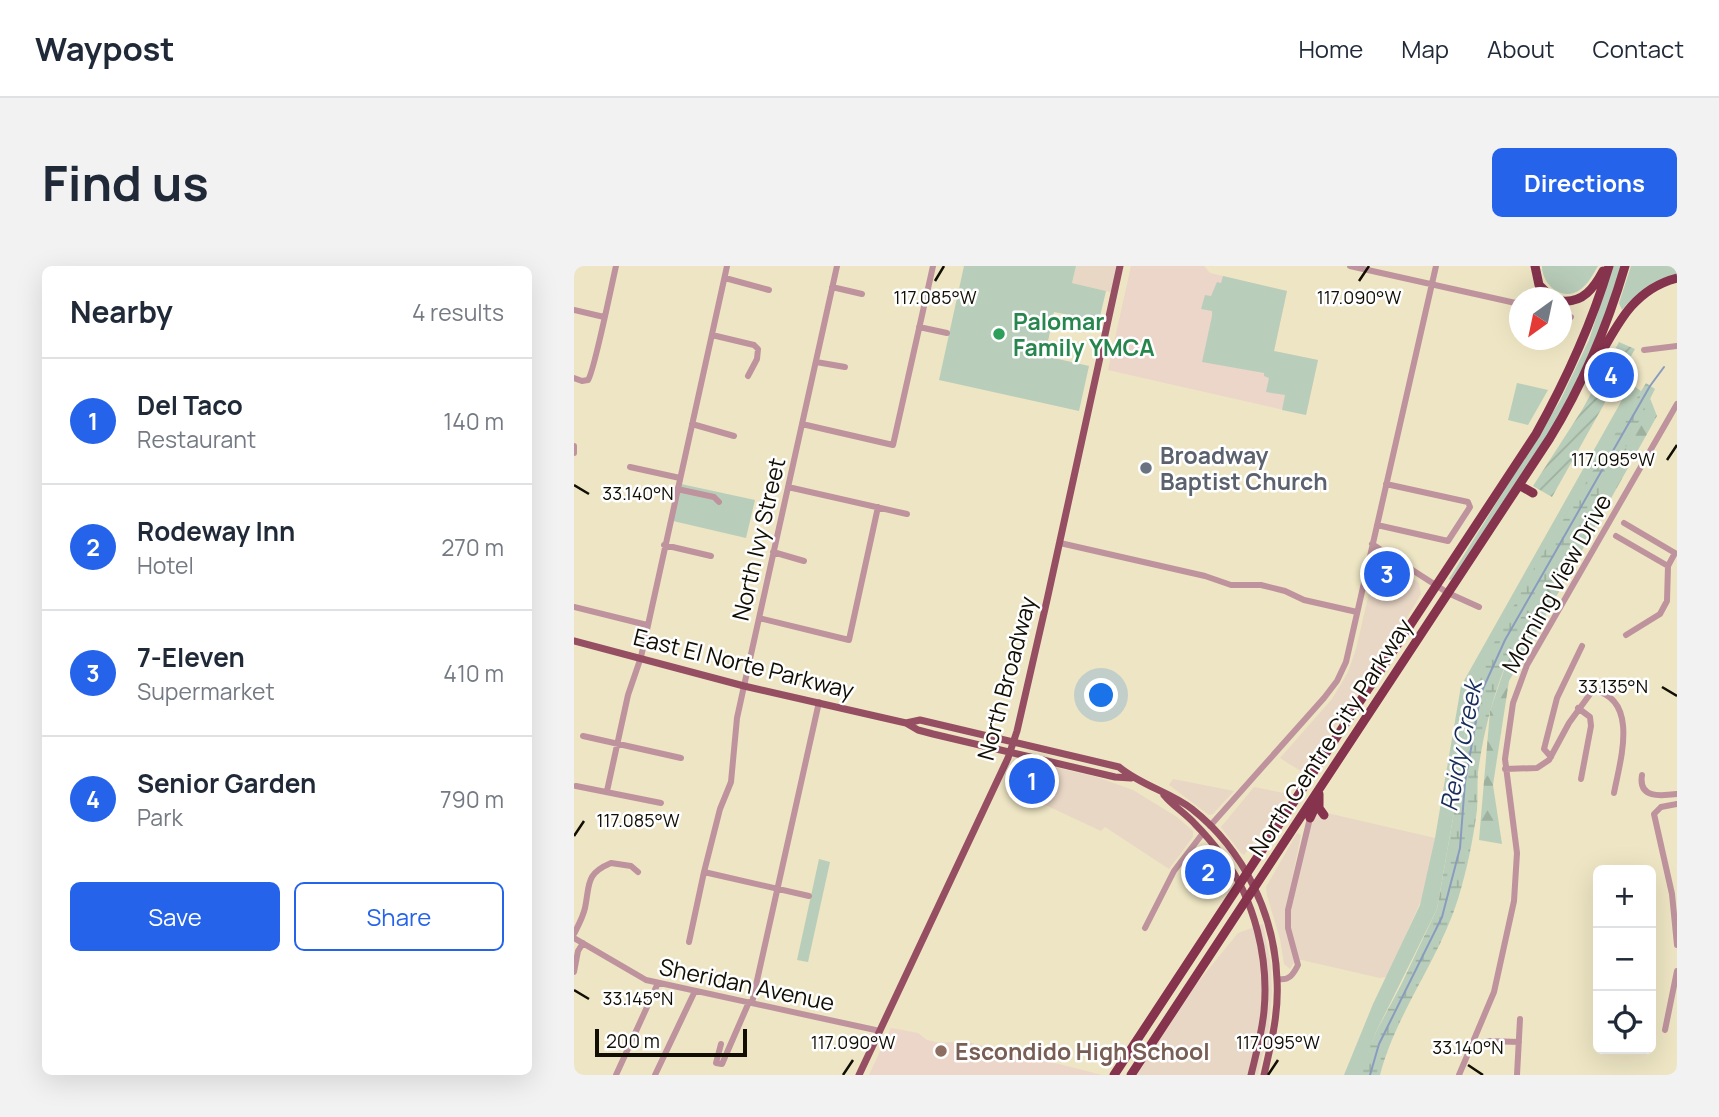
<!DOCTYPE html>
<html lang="en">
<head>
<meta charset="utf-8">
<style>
  :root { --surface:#fff; --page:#f2f2f3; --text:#1f2937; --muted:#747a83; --line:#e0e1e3; --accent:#2563eb }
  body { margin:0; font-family:Manrope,sans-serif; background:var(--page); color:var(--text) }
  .controls { position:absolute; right:21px; bottom:21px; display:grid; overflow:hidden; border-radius:10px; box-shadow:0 7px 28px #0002 }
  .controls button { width:63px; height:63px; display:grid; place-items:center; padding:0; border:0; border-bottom:2px solid var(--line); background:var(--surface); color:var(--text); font:35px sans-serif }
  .compass { position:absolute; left:935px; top:21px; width:63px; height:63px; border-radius:50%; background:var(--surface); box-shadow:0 7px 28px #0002; rotate:213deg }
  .scale { position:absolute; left:21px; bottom:18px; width:152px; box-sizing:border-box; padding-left:7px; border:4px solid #110e04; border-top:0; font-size:19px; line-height:24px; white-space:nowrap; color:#110e04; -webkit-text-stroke:5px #fff; paint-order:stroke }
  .you { position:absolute; left:528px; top:430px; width:24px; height:24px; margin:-18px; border:5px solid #fff; border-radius:50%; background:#1a73e8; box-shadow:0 0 0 10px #1a73e833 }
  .badge { display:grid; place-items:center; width:46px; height:46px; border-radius:50%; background:var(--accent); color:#fff; font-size:23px; font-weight:700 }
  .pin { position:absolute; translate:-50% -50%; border:4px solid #fff; box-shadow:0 2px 7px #0006 }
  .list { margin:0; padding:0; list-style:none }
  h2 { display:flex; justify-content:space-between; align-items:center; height:91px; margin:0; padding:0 28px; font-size:30px }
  h2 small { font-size:23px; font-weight:400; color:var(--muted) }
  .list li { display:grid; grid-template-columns:46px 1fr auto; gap:21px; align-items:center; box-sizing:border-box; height:126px; padding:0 28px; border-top:2px solid var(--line) }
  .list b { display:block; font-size:26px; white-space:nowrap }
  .list p { margin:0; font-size:23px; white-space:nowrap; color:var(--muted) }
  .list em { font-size:23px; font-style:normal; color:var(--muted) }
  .actions { display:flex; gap:14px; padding:21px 28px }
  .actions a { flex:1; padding:16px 0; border:2px solid var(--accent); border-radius:10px; text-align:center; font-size:24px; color:var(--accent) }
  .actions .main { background:var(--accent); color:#fff }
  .icon { flex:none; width:38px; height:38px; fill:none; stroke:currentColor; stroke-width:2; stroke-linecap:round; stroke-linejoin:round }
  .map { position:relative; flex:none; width:1103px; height:809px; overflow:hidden; border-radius:10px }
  header { display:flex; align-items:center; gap:42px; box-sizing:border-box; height:98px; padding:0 35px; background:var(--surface); border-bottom:2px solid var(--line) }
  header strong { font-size:33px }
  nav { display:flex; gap:38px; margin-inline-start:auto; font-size:24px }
  .intro { display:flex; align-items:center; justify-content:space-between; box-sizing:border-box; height:168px; padding:0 42px }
  h1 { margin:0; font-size:49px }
  .button { padding:18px 32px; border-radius:10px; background:var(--accent); color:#fff; font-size:24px; font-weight:700 }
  main { display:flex; gap:42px; padding:0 42px }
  aside { flex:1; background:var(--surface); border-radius:10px; box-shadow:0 7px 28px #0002 }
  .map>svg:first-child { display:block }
</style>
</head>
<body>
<header>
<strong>Waypost</strong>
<nav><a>Home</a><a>Map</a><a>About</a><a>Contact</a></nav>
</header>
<div class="intro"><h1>Find us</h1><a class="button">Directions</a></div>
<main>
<aside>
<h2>Nearby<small>4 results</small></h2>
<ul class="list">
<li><span class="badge">1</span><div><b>Del Taco</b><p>Restaurant</p></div><em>140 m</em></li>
<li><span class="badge">2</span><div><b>Rodeway Inn</b><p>Hotel</p></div><em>270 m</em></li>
<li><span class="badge">3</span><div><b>7-Eleven</b><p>Supermarket</p></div><em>410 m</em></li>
<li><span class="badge">4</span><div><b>Senior Garden</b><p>Park</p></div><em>790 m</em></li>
</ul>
<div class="actions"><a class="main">Save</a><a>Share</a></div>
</aside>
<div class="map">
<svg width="1103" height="809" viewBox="0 0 1103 809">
  <defs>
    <pattern id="forest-firs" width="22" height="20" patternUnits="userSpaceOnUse" patternTransform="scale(1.75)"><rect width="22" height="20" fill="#b9ceba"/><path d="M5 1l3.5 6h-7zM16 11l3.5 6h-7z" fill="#9eb09e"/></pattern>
    <pattern id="wetland-marsh" width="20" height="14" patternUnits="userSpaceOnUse" patternTransform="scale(1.75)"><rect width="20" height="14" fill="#b9ceba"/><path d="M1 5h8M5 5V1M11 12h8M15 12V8" fill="none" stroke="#9eb09e"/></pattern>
    <pattern id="garden-furrows" width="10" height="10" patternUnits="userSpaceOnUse" patternTransform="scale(1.75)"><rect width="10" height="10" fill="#b9ceba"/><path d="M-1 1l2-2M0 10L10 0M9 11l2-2" fill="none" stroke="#9eb09e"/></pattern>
  </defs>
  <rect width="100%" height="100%" fill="#ede5c3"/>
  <path fill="#e9d7c6" d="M502,0H546L540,27L498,17Z
    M809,293L845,317L847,328L820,373L730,507L706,492L758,433L774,406L782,383L802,297Z
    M449,494L523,511L559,524L603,551L619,565V571L595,603L531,561L527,565L431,520L442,499Z
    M599,513L660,525L639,548L635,549L595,519Z
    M680,521L715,528L670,589L666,586L647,561Z
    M740,544L861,572L856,606L849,630L813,711L806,712L723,693L718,677L714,644Z
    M723,567L727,569L712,643L721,695L716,703L710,698L706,673L693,629L692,621Z
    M689,658L697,699L698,726L695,762L684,809H563L620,721L664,667Z"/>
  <path fill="#ecd5c9" d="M557,0H630L636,7L713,25L700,85L744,94L732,149L534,104Z
    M317,762L344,767L353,774L365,777L391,775L457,794L465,793L528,809H295Z"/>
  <path fill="#b9ceba" d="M390,0H502L498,17L532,25L525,55L480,46L471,90L515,100L505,145L365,114Z
    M968,0H1024C1019,8 1015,17 1007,23C989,37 968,19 968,0Z
    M1039,0H1047L1031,51L998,126L974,168L877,314L875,313L986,135L1015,74Z
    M1057,0H1103V8C1081,17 1063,25 1048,44L1045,37Z
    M649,10L713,25L700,85L744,94L732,149L708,144L711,129L692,126L695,112L690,110V107L628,96L638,50V45L627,43L631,29L637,30L643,16L647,17Z
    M943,117L974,124L954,159L934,154Z
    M1057,118L1067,125L899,432L886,490L879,552L863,643L802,766L786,809H770L799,738L846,639L861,572L887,420Z
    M107,218L181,234L172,272L99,255Z
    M245,593L256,596L234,696L223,694Z"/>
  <path fill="url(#forest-firs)" d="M1076,132L1083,150L935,415L919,519L928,578L905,574L916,445L932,398Z"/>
  <path fill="url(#wetland-marsh)" d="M1072,117L1081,123L1053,179L932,398C918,433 909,469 904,506C903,519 904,531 903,544C899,574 893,604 884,633C865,694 822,747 806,809H785L802,766L827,719L863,643L879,552L886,490L899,432L920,377L959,304Z"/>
  <path fill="url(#garden-furrows)" d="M1045,76L1061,83L978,231L959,220L1008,144Z"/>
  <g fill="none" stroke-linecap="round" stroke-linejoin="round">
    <path stroke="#899cbf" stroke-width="2" d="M796,809L805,778L868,651L886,582L891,516L907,427L931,374L1076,120L1090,101"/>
    <path stroke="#be939d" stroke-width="6" d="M776,0L946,38
      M151,12L195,24
      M258,21L288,28
      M0,44L30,51
      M988,48L997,51
      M345,61L373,67
      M138,69L180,79L184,83L183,93L174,110
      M1070,84L1103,80
      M242,96L271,101
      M0,112L8,115L14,114C20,107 38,17 42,0
      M118,158L160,170
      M228,158L319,179L359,0
      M0,180V187
      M56,201L106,212
      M214,221L333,248
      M103,223L140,231L145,236
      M1050,257L1101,287L1094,300L1093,335L1086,348L1052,369
      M803,259L874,275L896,241L894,236L812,218
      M1042,270L1094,300
      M486,277L631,310L657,319H687L711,325L730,334L783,346
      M798,278L874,327L905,341
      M90,279L137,290
      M199,286L230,295
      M0,341L73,359
      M185,352L275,374L304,241
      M1004,442L1016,451L1017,460L1007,513
      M9,470L107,492
      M977,491L970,483L983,432L1008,380
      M931,503L963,502L975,494L995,457L1019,424C1066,433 1046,495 1040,527
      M1068,509C1064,533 1087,530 1103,528
      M2,520L87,537
      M33,525L54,429L67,391L153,0
      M1103,538L1087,541L1080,548L1098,628L1103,679
      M636,560L750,432L763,415L772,396L862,0
      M130,606L235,630
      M571,662L600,605L629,567
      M0,668C4,660 9,651 11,642C16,618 11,608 37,597L57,600L64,606
      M0,672L72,714L306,765
      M115,676L130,606L146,543L157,516L163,452L170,420L263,0
      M0,706L4,685L9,677
      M703,713C715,715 719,709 724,699L714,662V644L736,552
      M178,737L245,436
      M1091,764L1103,705
      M914,775L945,776
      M147,778L142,797L148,798L175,736
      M42,809L84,717
      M81,809L121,725
      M885,809L920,726L940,635L943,587L931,493L939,437L953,399L1103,138
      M943,809L946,753"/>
    <path stroke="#964e63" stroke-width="7" d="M0,375L170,420L332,457L344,464L359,468L541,511L557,512
      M332,457L346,454L545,501C568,520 596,526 618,543C670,584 701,649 703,714C705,747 697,778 690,809
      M590,529C599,540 611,547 621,558C631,568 641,580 649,591C681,634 695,693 690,745C688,767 682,788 677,809
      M285,809L434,492L443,465L473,334L546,0"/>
    <path stroke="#86334e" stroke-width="9" d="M961,0L965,19L978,32
      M988,35C1009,37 1020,22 1029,5
      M1019,102C1041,64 1056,24 1103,12
      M945,219L959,227
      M745,528V542L750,549
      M736,552L744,535
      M540,809L962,168C992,114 1017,60 1035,0
      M557,809L976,172C1009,118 1033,61 1051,0"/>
  </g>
  <path fill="none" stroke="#110e04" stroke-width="2.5" d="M361,15L370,0M785,15L795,0M1093,194L1103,179M0,219L15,228M1088,421L1103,430M0,570L10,555M0,724L15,733M894,799L909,809M269,809L279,794M694,809L704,794"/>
  <circle fill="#2e9e5b" stroke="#fff" stroke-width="2.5" cx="425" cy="68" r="7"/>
  <circle fill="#6b7280" stroke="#fff" stroke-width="2.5" cx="572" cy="202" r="7"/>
  <circle fill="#8d6e63" stroke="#fff" stroke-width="2.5" cx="367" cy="785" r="7"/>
  <g text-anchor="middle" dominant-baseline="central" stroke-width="5" stroke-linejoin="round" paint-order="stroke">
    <g font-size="23" font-weight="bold" fill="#27864d" stroke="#fff" text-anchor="start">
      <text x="439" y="55">Palomar<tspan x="439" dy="26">Family YMCA</tspan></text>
    </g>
    <g font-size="23" font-weight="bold" fill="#5b616d" stroke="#fff" text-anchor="start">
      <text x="586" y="189">Broadway<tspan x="586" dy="26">Baptist Church</tspan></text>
    </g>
    <g font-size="23" fill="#110e04" stroke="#fff">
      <text transform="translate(184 273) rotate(-77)">North Ivy Street</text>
      <text transform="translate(982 317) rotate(-61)">Morning View Drive</text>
      <text transform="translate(170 397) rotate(14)">East El Norte Parkway</text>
      <text transform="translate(432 412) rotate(-75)">North Broadway</text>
      <text transform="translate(756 471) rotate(-57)">North Centre City Parkway</text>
      <text transform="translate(173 718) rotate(12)">Sheridan Avenue</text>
    </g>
    <g font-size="23" font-weight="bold" fill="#785e54" stroke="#fff" text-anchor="start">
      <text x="381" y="785">Escondido High School</text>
    </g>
    <g font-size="24" font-style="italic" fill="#162c5a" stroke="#fff">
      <text transform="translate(886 480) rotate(-79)">Reidy Creek</text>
    </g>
  </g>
  <g font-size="18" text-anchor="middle" fill="#110e04" stroke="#fff" stroke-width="5" stroke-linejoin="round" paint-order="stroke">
    <text x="785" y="38">117.090°W</text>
    <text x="361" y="38">117.085°W</text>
    <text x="1039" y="200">117.095°W</text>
    <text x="64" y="234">33.140°N</text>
    <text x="1039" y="427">33.135°N</text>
    <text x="64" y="561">117.085°W</text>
    <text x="64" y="739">33.145°N</text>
    <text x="279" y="783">117.090°W</text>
    <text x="704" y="783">117.095°W</text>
    <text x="894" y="788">33.140°N</text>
  </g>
</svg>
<div class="controls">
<button>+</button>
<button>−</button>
<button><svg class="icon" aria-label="locate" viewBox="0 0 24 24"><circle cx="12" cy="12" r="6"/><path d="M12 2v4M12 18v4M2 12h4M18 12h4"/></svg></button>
</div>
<svg class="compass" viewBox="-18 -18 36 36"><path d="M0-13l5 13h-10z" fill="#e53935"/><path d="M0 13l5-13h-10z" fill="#747a83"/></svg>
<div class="scale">200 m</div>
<div class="you"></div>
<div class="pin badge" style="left:458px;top:515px">1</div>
<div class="pin badge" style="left:634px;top:606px">2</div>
<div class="pin badge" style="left:813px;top:308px">3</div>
<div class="pin badge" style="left:1037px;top:109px">4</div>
</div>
</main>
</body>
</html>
